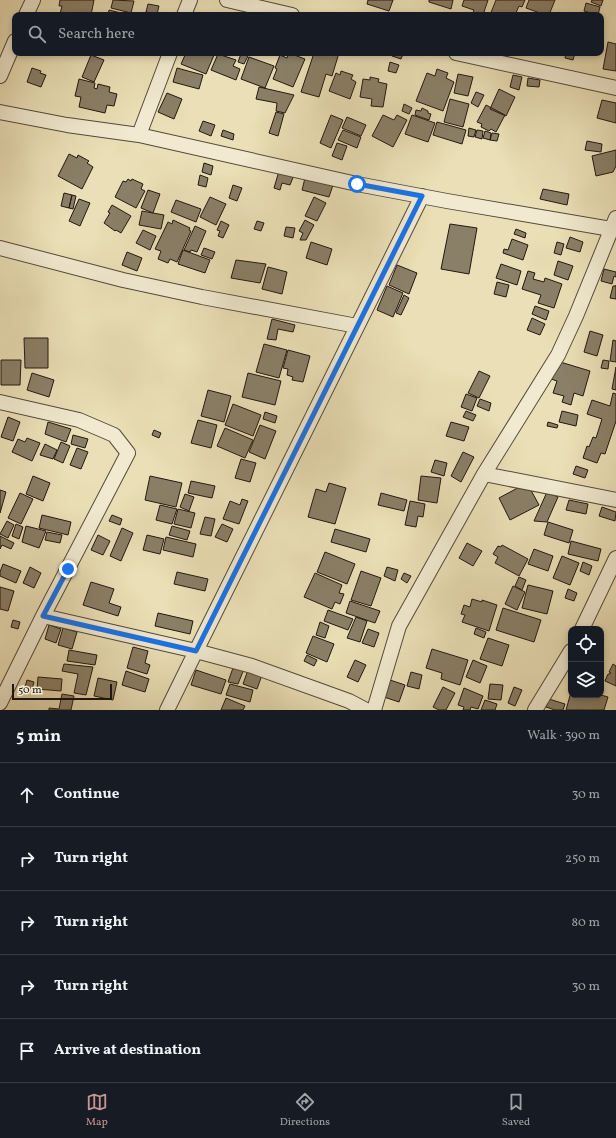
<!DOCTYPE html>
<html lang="en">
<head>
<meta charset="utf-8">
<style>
  :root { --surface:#171b24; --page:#242831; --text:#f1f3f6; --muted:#9ea1a6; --line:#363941; --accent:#c59692 }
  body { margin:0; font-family:Vollkorn,serif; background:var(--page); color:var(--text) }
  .controls { position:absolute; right:12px; bottom:12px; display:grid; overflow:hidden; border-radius:8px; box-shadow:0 2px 6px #0003 }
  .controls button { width:36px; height:36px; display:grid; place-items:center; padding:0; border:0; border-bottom:1px solid var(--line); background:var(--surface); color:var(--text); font:20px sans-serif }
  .scale { position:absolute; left:12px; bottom:10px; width:100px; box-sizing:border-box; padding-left:4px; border:2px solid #221811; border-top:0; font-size:11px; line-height:14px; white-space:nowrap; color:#221811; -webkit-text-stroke:3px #f1ead0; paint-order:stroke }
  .stop { position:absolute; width:12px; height:12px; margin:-9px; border:3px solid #1a73e8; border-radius:50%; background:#fff }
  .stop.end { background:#1a73e8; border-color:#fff; box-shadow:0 1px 4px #0008 }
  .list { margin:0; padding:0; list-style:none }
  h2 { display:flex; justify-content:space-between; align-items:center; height:52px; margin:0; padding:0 16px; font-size:17px }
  h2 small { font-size:13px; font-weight:400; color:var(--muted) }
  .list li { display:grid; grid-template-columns:26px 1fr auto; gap:12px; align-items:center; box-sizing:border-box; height:64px; padding:0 16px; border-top:1px solid var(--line) }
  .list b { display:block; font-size:15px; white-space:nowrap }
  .list em { font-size:13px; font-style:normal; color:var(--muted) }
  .icon { flex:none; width:22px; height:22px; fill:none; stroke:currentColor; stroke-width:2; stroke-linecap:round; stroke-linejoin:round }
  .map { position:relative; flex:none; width:616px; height:710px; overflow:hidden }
  .search { position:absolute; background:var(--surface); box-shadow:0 2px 6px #0003; left:12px; right:12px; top:12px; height:44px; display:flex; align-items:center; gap:10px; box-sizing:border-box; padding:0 14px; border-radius:8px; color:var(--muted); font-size:15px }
  .sheet { height:372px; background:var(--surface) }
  nav { display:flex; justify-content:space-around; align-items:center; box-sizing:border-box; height:56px; border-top:1px solid var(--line); background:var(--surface); font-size:11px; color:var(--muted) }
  nav a { display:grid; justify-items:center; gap:2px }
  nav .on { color:var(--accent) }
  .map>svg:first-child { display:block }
</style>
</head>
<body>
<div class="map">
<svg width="616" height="710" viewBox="0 0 616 710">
  <rect width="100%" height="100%" fill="#eadfb6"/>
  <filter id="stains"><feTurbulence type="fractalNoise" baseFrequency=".005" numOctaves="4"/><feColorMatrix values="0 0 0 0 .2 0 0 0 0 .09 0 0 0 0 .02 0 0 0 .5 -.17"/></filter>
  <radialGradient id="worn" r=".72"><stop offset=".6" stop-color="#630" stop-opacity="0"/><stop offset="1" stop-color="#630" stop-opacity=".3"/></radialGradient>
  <path fill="#8a7f67" stroke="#221811" d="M60,0H94L91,15L60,14L62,6H59Z
    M113,0L134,1L131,13L111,8Z
    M368,0H393L389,11L367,4Z
    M429,0H453L451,9L429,2Z
    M464,0H488L483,15H472L474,10L462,6Z
    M496,0H525L522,7L519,6L515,15H490Z
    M529,0H555L549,15H539L540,13L526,8Z
    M592,0H603L601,6L591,2Z
    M586,3L600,7L598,15L584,11Z
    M148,4L159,6L157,14L146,12Z
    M109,10L129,15H108Z
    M608,42L616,44V71L603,69Z
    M186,53H209L214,55L206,74L181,64Z
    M289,53L305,59L293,87L273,79L277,69L275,68L280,55L287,58Z
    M314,53H339L332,76L326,74L319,97L301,92Z
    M393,53L403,54L401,59L392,56Z
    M566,53H575L573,60L565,58Z
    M218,54L236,60L233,66L240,69L236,80L211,70Z
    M241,54L248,56L244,64L238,62Z
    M91,55L104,60L94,82L82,77Z
    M249,57L274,66L265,88L241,79Z
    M390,62L399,65L396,73L388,71Z
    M32,68L41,71L40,73L46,75L41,87L27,82Z
    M177,68L203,75L199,89L173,82Z
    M437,69L448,73L446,78L454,82L443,111L416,101L427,73L435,76Z
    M341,71L353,75L351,79L356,82L350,99L329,91L336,73L340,75Z
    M458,74L473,77L468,96L454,93Z
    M513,75L522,77L519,90L510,87Z
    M370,77L379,79L378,82L387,84L383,107L371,106L372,99L360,97L363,79L370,80Z
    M528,78L540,80L539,87L527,86Z
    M79,79L95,83L94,88L97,89L98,84L110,87L109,92L117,94L114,106L107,105L105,113L79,107L81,97L75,96Z
    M259,87L294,95L285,113L276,111L277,103L256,99Z
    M499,89L515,97L506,116L490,109Z
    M476,92L484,95L478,107L471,103Z
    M167,93L182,99L174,119L158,112Z
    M450,99L469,104L463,127L444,122Z
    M602,100L616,103V123L597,118Z
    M404,104L412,108L409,114L402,111Z
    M486,105L505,115L496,132L491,129L489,131L481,127L482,124L477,122Z
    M422,108L428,111V113L431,114L429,120L415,115L416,110L421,111Z
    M276,112L284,114L278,136L269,133Z
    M331,115L343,120L331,148L320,143Z
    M383,115L394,120L397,115L407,120L393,147L372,136Z
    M412,115L435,123L428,142L405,134Z
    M347,117L366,125L361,136L342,128Z
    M203,121L215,125L211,136L199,131Z
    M437,122L466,130L462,144L433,135Z
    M469,128L476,130L474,137L468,136Z
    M223,130L234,134L233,140L221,136Z
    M343,130L361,137L357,148L338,140Z
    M477,130L483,131L482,139L475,137Z
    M485,131L491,133L490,140L483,138Z
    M492,133L499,134L497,141L490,140Z
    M587,141L602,144L601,152L585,150Z
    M337,143L347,146L342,160L332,156Z
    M616,150V166L613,172L596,176L592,156Z
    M69,154L77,158L78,155L89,161L87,163L93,167L82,189L58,176Z
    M204,163L213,166L211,175L202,172Z
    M279,171L294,175L290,185L282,183L280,190L274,188Z
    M200,175L208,178L206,187L198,185Z
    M305,178L333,185L329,197L302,190Z
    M128,179L131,181L132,179L143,184L141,189L145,191L136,208L115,197L123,181L126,182Z
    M233,185L242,188L237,201L229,198Z
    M543,189L569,194L567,205L540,199Z
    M148,190L160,194L153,213L141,208Z
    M64,193L72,195L69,208L61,206Z
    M72,195L76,196L73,209L69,208Z
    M210,197L226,204L216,225L200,217Z
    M314,197L326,203L317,221L305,216Z
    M79,199L90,203L80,226L69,221Z
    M176,200L201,209L196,222L171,212Z
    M112,205L131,216L121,233L116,230L115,231L104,223L110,213L108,212Z
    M142,211L164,215L161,229L139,225Z
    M173,220L190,228L189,230L191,231L177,262L170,259L168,263L158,259L161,251L155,249L168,222L172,224Z
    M305,220L314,225L306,240H300L303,233L299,231Z
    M221,221L229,225L223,238L218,236L220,231L217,230Z
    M257,221L264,223L261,231L254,229Z
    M450,224L477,228L469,274L441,269Z
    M195,226L206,231L197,252L191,250L190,252L184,250Z
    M286,227L295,228L293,238L284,236Z
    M516,229L526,233L525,238L514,234Z
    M143,230L156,236L150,250L136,243Z
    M570,237L583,242L580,252L566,248Z
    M512,239L528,245L523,260L503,253L504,249L508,250Z
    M311,242L332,249L327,265L306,258Z
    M557,242L564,244L561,255L554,253Z
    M204,248L215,252L212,259L201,255Z
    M183,250L210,260L205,273L178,264Z
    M127,252L142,258L137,271L122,265Z
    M236,260L266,264L260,283L231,278Z
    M558,261L573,266L568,280L554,275Z
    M501,264L521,271L517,285L496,278Z
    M397,265L417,273L409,294L389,285Z
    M268,267L287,272L282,294L262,289Z
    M604,269L616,272V277L614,276L612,284L601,281Z
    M528,271L535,273L533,279L544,282L545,278L562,284L554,308L538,303L541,295L522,289Z
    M497,282L509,285L506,297L494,294Z
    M616,285V299L610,298L613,286H616Z
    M387,286L403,293L393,317L377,310Z
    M404,295L409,298L401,315L396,313Z
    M535,306L549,311L546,320L532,314Z
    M532,318L545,324L540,335L527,330Z
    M272,319L295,325L293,332L278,329L276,340L267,339Z
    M590,331L603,335L597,356L584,352Z
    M24,338H48V368H25Z
    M613,340L616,341V362L610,361Z
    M264,344L287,350L279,378L256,372Z
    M288,350L310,356L303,382L292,380L293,377L287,375L288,369L283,368Z
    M1,360H21L20,385H1Z
    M603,360L609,361L608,369L601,368Z
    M557,361L590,371L583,396L574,393L571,405L562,402L564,396L553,393L557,381L551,379Z
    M616,367V390L612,389Z
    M479,371L490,376L479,398L468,393Z
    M32,373L54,380L49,397L27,390Z
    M248,373L281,381L275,405L242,397Z
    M208,390L231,396L224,422L201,416Z
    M613,393L616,394V421L605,454L601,453L597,463L583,458L587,446L589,447L593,437L596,438L602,419L587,414L592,400L610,406Z
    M466,394L477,398L472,411L461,407Z
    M480,399L491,403L489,411L477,406Z
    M233,404L261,415L253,436L225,425Z
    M466,411L476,415L473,421L463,417Z
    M562,411L578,415L576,426L559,422Z
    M265,412L277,416L275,423L263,419Z
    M8,417L20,422L13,441L1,437Z
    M198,420L217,425L211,448L191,443Z
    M48,422L71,429L66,442L45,434Z
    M451,422L469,427L464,441L446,436Z
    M548,422L558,425L557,428L547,426Z
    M260,425L276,431L265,459L249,452Z
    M225,428L253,440L245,458L217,446Z
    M154,430L161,433L159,438L152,435Z
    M73,435L88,439L85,448L71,444Z
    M27,438L40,443L32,461L12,452L18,439L25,442Z
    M61,442L70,446L63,463L54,459Z
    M45,444L57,450L53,459L40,455Z
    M77,448L88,452L81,469L70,465Z
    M463,452L474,457L461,482L451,476Z
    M241,459L256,463L250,482L235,478Z
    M435,460L447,463L444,476L431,472Z
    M576,466L588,470L585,478L573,474Z
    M33,476L50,483L43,501L26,494Z
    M150,476L182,483L176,507L145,500Z
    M421,476L441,478L437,503L418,500Z
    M191,481L215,486L212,498L188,493Z
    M329,483L346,488L335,524L308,517L316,489L326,492Z
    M527,483L539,505L510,520L499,498Z
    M0,490L6,492L0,513Z
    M547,492L558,497L547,522L534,521Z
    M20,493L33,499L21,524L8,518Z
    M381,493L407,500L404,511L378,505Z
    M185,494L194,497L189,511L180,507Z
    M242,499L248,501L239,524L223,519L230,501L240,505Z
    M569,500L588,504L586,514L566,510Z
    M410,501L425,504L423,517L418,516L416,527L405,525Z
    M160,505L177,509L172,524L156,520Z
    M602,507L616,512L615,521L599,516Z
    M178,509L195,513L191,528L174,524Z
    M42,515L71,522L68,535L39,528Z
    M112,515L122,519L120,525L109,521Z
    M205,517L215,519L211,536L200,534Z
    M7,521L14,525L8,538L0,534Z
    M548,522L573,530L569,543L544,535Z
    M16,524L23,527L19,539L12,536Z
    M222,524L233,529L227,542L215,537Z
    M26,526L46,531L39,548L22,542Z
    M172,526L190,531L187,540L169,535Z
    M122,528L133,533L121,561L110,556Z
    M335,529L370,539L366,552L331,542Z
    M47,532L62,535L60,543L45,540Z
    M98,535L110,541L103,555L91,550Z
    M147,535L164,539L160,554L143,550Z
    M0,536L14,543L11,549L2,545L0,549Z
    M166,537L196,544L193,557L163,550Z
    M571,541L601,549L598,561L568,554Z
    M467,543L482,551L473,566L459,558Z
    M502,545L528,559L519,576L495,563L498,557L493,554L498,546L501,547Z
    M534,549L553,556L548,571L528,564Z
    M325,552L355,564L347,584L317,572Z
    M562,556L579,563L570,585L553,578Z
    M583,562L592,566L589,575L580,571Z
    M3,564L21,571L16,583L0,576V572Z
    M30,567L41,573L34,588L23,583Z
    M387,567L398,570L395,581L384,576Z
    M361,571L381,578L371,606L351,600Z
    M177,572L208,579L205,591L174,584Z
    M315,573L342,585L339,593L344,594L340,604L335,602L332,609L304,597Z
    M404,573L411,576L407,583L401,579Z
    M519,577L526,580L522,590L515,586Z
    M91,582L114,589L109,603L121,607L118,616L83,605Z
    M528,585L553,591L547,614L522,608Z
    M513,586L525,592L517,610L505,604Z
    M0,587L14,591L8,611L0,609Z
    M568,589L577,593L574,601L565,598Z
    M472,599L482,602V600L497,605L489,631L462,622L465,615L461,614L464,605L470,607Z
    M350,601L380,611L375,623L346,613Z
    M503,608L541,620L534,642L496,630Z
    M328,610L353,619L348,630L324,621Z
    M158,613L193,621L190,634L155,626Z
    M356,617L367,621L360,642L347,638Z
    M13,620L20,622L18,629L11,627Z
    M320,622L329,626L325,638L316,635Z
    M49,625L61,629L56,643L45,639Z
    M63,628L77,632L72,649L58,645Z
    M476,628L486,632L484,638L474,634Z
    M368,629L379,633L374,647L362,643Z
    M313,636L334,644L327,662L306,653Z
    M488,638L509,645L502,666L480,659Z
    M133,647L148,651L145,663L150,665L147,674L127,668Z
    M432,649L468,660L460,685L441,679L442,673L426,668Z
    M69,650L97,655L95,665L67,661Z
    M307,655L317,660L314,666L304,661Z
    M355,660L366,665L358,682L347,677Z
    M473,660L487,666L480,683L466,677Z
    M64,664L93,667L86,695L74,693L78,674L62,671Z
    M613,664L616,666V686L605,681L608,674H610L611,673L609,672Z
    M234,665L244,669L238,684L228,682Z
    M196,670L226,680L221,694L191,685Z
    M248,670L262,675L257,689L243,684Z
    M126,671L149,679L145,692L122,685Z
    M411,672L422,675L419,689L407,686Z
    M38,677L62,679L61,691L37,689Z
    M98,678L117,682L113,700L94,696Z
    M27,680L34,682L32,689L25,687Z
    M390,680L405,685L399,702L384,697Z
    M230,684L253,690L250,702L226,695Z
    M490,684L503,685L501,700L488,699Z
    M443,687L455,693L446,710H439L433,707Z
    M514,687L522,690L515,706L508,703Z
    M464,688L483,696L478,709L471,707L470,710H463L464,707L458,705Z
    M571,692V695H601L608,697L604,710H566Z
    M62,694L74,696L71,710H49V708L59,709Z
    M226,698L245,706L243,710H221Z
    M549,699L565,704L563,710H555L546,707Z
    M485,700L497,704L495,710H481Z"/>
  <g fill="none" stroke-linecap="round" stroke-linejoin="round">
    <g stroke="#544a3a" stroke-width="16">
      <path id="minor" d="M227,0L292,15
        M26,15L33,0
        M184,15L190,0
        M456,53L616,88
        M0,76L15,41
        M0,112L67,125L139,135L357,184L447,201L611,229
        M139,135L170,53
        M0,248L123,280L202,297L357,326
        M0,402L79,420L114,435L128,453L43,616L0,703
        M484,474L616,500
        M43,616L196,651L167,710
        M582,629L616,558
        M366,710L349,701L252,666L196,651L422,196
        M374,710L399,626L484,474L558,355L576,316L616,218
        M535,710L571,651"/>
    </g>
    <use href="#minor" stroke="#f1ead0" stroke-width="14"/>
  </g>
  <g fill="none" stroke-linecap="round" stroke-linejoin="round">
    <path stroke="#1a73e8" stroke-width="5" d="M68,569L43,616L196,651L422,196L357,184"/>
  </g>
  <rect width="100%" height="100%" filter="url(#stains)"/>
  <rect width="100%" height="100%" fill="url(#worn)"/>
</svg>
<div class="controls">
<button><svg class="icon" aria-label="locate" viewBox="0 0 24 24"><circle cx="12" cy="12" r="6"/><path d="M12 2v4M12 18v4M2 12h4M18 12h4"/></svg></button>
<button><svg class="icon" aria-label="layers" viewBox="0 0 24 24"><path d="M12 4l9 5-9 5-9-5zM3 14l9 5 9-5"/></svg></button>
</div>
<div class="scale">50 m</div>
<div class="stop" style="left:357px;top:184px"></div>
<div class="stop end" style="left:68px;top:569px"></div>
<div class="search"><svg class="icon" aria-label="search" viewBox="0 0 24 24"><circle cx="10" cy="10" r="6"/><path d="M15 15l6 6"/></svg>Search here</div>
</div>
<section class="sheet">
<h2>5 min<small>Walk · 390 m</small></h2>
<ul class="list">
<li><svg class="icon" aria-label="ahead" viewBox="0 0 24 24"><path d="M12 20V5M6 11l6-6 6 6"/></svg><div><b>Continue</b></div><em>30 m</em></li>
<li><svg class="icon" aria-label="right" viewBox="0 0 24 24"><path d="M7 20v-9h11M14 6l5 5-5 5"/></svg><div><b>Turn right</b></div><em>250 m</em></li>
<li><svg class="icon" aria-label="right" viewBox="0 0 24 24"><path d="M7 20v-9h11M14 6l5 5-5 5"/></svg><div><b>Turn right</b></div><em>80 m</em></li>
<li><svg class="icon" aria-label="right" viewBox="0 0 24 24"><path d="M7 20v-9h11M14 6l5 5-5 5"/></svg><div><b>Turn right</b></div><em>30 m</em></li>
<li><svg class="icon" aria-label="arrive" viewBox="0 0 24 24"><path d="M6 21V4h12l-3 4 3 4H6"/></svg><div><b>Arrive at destination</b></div></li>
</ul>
</section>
<nav>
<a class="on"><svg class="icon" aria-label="map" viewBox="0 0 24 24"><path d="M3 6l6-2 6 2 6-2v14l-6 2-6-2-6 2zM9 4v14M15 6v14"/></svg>Map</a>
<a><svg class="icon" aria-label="directions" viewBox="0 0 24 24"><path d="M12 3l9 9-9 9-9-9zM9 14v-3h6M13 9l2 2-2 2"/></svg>Directions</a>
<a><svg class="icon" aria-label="saved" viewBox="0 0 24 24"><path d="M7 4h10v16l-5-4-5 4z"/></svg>Saved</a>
</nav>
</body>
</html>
